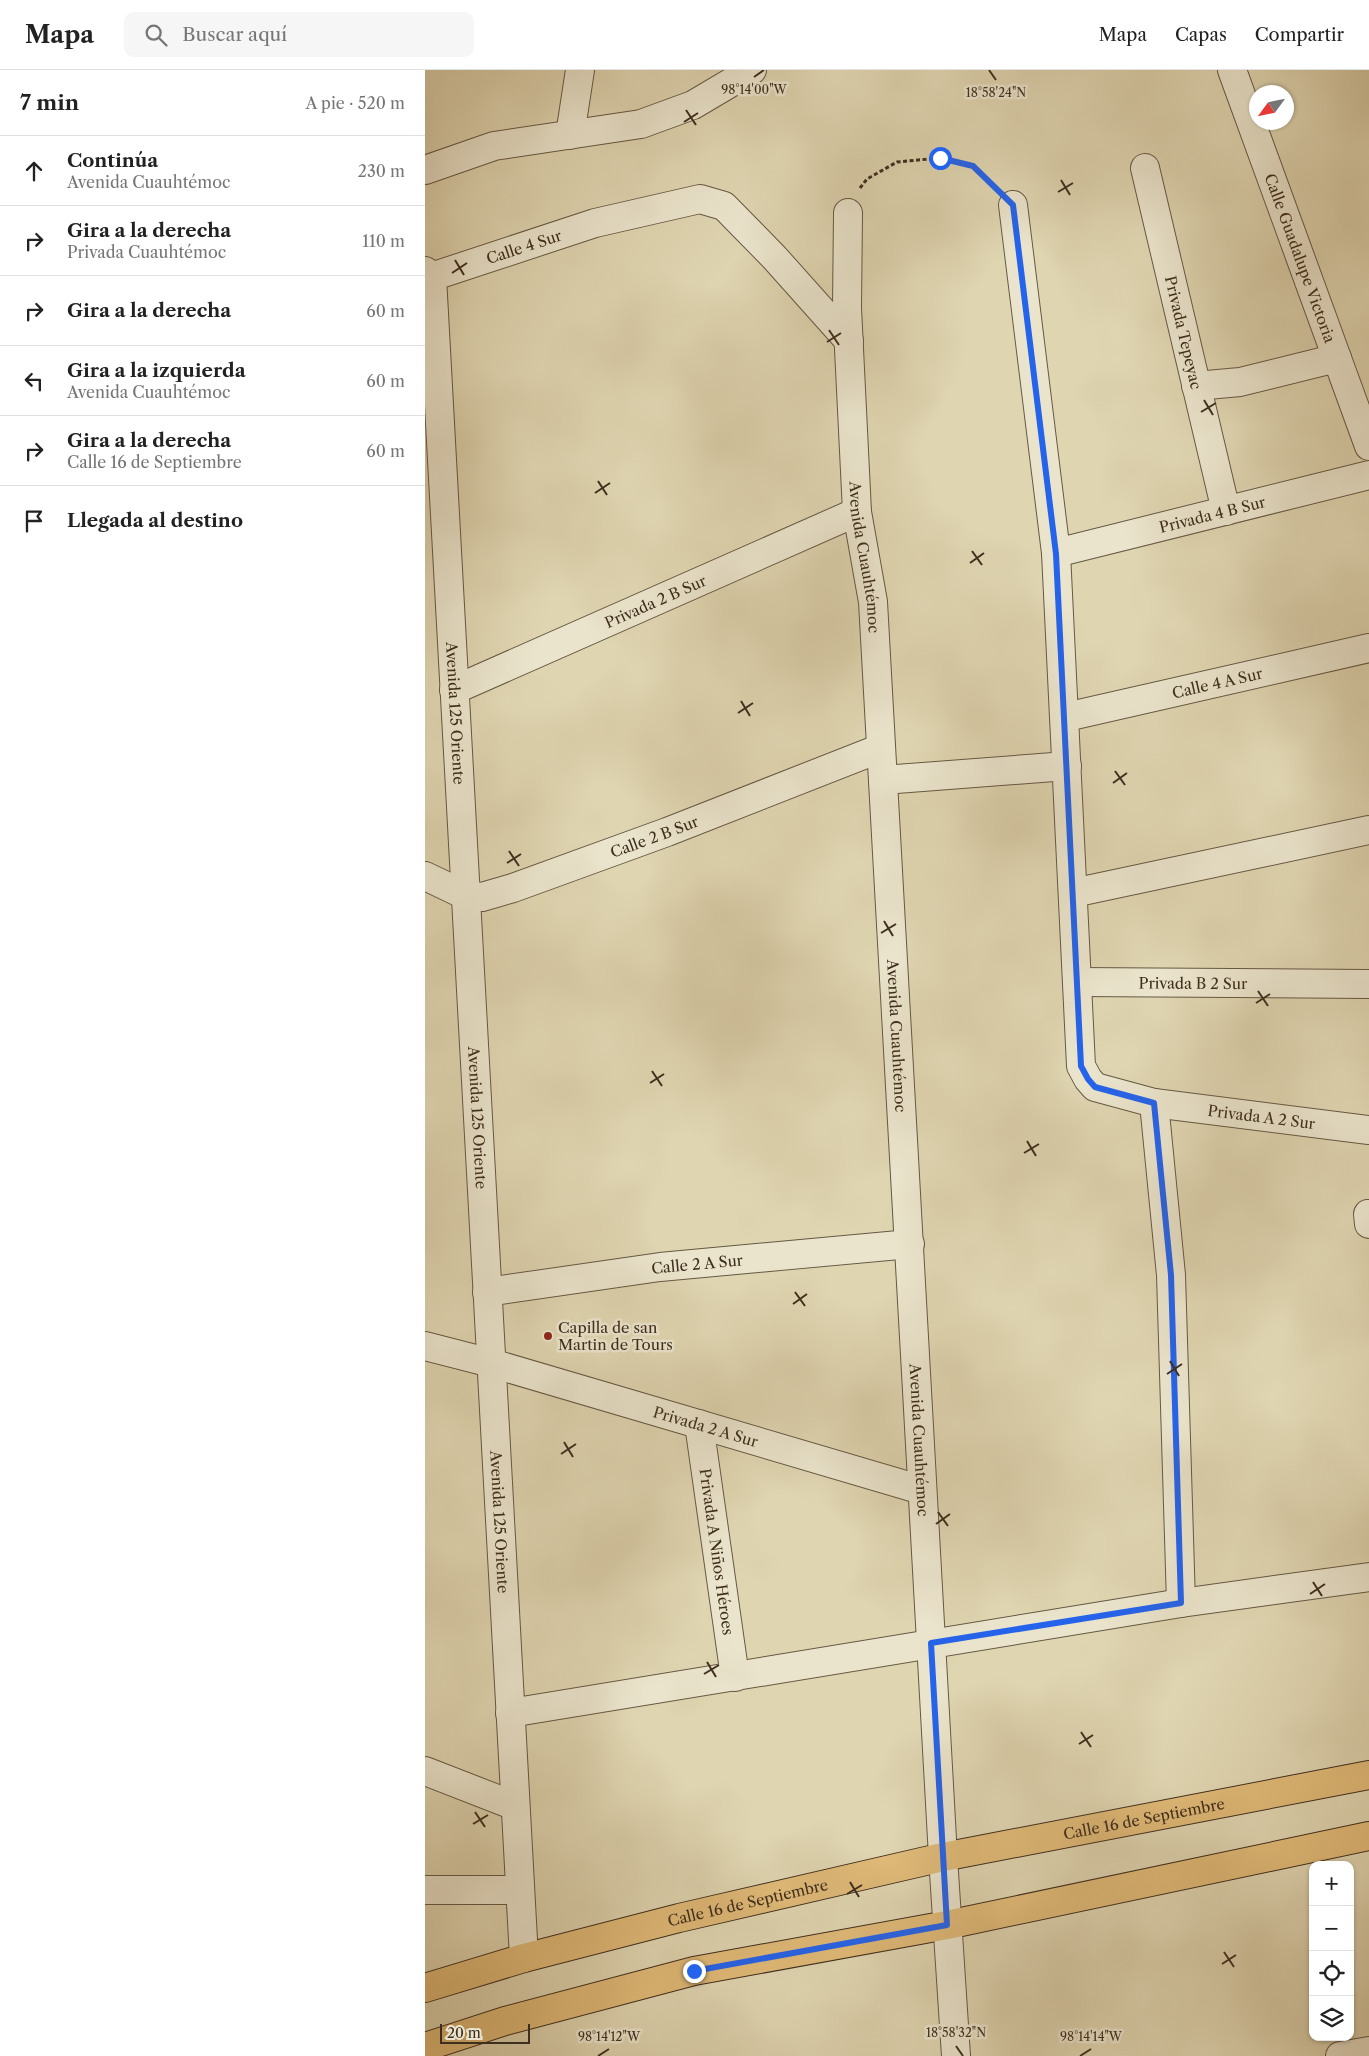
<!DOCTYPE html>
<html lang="es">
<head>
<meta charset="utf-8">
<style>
  :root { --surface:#fff; --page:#f6f6f6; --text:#222; --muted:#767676; --line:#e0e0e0 }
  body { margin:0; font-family:"Libre Caslon Text",serif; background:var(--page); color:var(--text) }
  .controls { position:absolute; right:15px; bottom:15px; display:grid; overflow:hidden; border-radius:10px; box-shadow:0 1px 4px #0004 }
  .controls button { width:45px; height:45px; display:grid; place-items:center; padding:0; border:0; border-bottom:1px solid var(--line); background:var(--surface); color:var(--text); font:25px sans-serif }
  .compass { position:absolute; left:824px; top:15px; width:45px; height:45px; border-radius:50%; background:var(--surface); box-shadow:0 1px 4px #0004; rotate:237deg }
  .scale { position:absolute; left:15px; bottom:12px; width:90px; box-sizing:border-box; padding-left:5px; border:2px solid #3e2e1e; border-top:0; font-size:14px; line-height:18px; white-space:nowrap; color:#3e2e1e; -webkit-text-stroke:4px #eae4cc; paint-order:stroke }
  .stop { position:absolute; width:15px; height:15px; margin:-11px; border:4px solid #2563eb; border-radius:50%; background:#fff }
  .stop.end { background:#2563eb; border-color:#fff; box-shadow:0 1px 5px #0008 }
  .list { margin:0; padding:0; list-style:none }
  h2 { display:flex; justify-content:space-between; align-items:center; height:65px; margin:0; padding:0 20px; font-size:21px }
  h2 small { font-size:16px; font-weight:400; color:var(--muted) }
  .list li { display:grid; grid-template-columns:32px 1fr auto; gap:15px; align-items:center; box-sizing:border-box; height:70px; padding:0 20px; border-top:1px solid var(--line) }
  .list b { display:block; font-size:19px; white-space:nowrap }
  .list p { margin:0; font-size:16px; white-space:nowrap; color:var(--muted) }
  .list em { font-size:16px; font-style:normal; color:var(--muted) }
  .icon { flex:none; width:28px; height:28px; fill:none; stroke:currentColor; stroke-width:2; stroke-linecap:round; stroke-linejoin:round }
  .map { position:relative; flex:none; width:944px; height:1986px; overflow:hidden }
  header { display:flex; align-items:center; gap:30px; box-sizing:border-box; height:70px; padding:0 25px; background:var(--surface); border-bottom:1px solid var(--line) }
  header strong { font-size:24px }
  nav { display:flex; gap:28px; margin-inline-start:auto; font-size:18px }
  .search { width:350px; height:45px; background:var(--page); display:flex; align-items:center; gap:12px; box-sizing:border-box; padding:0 18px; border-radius:10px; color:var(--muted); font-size:19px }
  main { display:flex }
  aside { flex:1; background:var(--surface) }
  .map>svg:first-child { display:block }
</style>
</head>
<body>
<header>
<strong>Mapa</strong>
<div class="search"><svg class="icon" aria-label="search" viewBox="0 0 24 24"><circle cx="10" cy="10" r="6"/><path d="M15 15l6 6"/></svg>Buscar aquí</div>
<nav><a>Mapa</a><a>Capas</a><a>Compartir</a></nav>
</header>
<main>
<aside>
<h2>7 min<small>A pie · 520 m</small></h2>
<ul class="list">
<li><svg class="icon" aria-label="ahead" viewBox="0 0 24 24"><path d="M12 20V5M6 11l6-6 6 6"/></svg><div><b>Continúa</b><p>Avenida Cuauhtémoc</p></div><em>230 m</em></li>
<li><svg class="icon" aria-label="right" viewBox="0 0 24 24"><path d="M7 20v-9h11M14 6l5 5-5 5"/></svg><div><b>Gira a la derecha</b><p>Privada Cuauhtémoc</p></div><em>110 m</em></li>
<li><svg class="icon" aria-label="right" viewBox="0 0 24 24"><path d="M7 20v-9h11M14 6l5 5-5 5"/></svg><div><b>Gira a la derecha</b></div><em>60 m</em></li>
<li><svg class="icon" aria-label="left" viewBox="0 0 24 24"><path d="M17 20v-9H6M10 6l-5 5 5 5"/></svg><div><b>Gira a la izquierda</b><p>Avenida Cuauhtémoc</p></div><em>60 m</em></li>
<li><svg class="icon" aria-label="right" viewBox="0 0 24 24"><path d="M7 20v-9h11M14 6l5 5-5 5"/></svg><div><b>Gira a la derecha</b><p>Calle 16 de Septiembre</p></div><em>60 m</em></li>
<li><svg class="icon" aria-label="arrive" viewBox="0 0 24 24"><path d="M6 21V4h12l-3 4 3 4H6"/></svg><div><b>Llegada al destino</b></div></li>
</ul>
</aside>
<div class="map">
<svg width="944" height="1986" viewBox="0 0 944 1986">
  <rect width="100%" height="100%" fill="#dfd5b1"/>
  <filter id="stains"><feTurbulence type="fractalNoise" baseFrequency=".004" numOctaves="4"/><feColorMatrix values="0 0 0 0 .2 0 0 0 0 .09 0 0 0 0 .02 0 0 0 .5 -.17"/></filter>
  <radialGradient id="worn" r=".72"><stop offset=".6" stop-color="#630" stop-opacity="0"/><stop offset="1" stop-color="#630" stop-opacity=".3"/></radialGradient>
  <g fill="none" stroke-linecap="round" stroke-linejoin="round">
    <g stroke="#665843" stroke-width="30">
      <g id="minor">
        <path id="s1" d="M807,0L944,376"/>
        <path d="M145,65L155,0"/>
        <path id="s2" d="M720,98L801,441"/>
        <path d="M0,100L69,76L216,54L268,35L327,0"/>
        <path id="s3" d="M588,135L631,483L656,996L663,1009L670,1017L729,1033L944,1060"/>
        <path id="s4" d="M423,143L422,238L432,442L448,532L518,1787L531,1986"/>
        <path id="s5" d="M0,201L7,207L99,1888"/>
        <path id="s6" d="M0,209L170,153L275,129L299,136L349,187L424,271"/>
        <path d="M771,316L815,312L912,288"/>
        <path id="s7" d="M631,483L944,405"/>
        <path id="s8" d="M29,620L432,442"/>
        <path id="s9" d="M641,647L944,578"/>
        <path d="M458,710L642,696"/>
        <path id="s10" d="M0,806L40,825L57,827L88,818L242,762L456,678"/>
        <path d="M648,823L944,760"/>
        <path id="s11" d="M653,912L944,914"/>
        <path d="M729,1033L746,1205L756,1533"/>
        <path d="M943,1144L944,1154"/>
        <path id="s12" d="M62,1222L235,1197L485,1174"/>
        <path id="s13" d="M0,1276L66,1293L497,1420"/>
        <path id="s14" d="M274,1354L310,1607"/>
        <path d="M85,1643L756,1533L944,1507"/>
        <path d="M0,1701L90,1736"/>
        <path d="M0,1820H95"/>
        <path d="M915,1986L944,1981"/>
      </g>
    </g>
    <g stroke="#3e2e1e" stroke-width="30">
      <g id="major">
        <path id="s15" d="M0,1918L99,1888L254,1848L518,1787L944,1705"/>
        <path d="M0,1977L80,1951L269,1901L522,1855L944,1766"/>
      </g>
    </g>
    <path stroke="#3e2e1e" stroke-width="3" stroke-dasharray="4 2.5" stroke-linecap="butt" d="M435,118L442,109L472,92L515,88L548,95L568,115"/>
    <use href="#minor" stroke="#eae4cc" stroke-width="28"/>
    <use href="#major" stroke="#e0ba78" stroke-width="28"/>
  </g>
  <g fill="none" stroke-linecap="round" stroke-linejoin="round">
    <path stroke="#2563eb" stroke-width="6" d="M269,1901L522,1855L506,1573L756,1533L746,1205L729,1033L670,1017L663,1009L656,996L631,484L588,135L548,96L515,88"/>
  </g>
  <path fill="none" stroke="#3e2e1e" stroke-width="2" d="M564,0L571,10M329,7L339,0M261,40L271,55M259,52L273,43M636,110L645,125M633,122L648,113M30,190L39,205M27,203L42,193M404,260L414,275M402,272L416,263M779,330L788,345M776,342L791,333M173,411L182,425M170,423L185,413M547,481L557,495M545,493L559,483M316,631L325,646M313,643L328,633M690,701L700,715M688,713L702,703M84,781L94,796M82,793L96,784M459,851L468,866M456,863L471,854M833,921L843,936M831,933L845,924M227,1001L237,1016M225,1013L239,1004M602,1071L611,1086M599,1083L614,1074M370,1222L380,1236M368,1234L382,1224M745,1291L754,1306M742,1304L757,1294M139,1372L148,1387M136,1384L151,1374M513,1442L523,1456M511,1454L525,1444M888,1512L897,1526M885,1524L900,1514M282,1592L291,1607M279,1604L294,1595M656,1662L666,1677M654,1674L668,1665M50,1742L60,1757M48,1754L63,1745M425,1812L434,1827M422,1824L437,1815M799,1882L809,1897M797,1894L811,1885M531,1976L538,1986M173,1986L184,1979M655,1986L666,1979"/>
  <circle fill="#8f2418" stroke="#eae4cc" stroke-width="2" cx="123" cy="1266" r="5"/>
  <g text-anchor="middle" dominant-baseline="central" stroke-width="5" stroke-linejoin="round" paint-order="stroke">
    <g font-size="15" fill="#3e2e1e" stroke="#eae4cc">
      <text stroke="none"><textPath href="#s6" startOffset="104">Calle 4 Sur</textPath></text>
      <text stroke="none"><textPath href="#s1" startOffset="200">Calle Guadalupe Victoria</textPath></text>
      <text stroke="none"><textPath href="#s2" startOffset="169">Privada Tepeyac</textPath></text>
      <text stroke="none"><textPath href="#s7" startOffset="161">Privada 4 B Sur</textPath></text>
      <text stroke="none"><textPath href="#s4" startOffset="345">Avenida Cuauhtémoc</textPath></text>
      <text stroke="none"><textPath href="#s8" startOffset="220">Privada 2 B Sur</textPath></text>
      <text stroke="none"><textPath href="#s9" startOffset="155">Calle 4 A Sur</textPath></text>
      <text stroke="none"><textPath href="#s5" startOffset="446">Avenida 125 Oriente</textPath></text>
      <text stroke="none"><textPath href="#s10" startOffset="244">Calle 2 B Sur</textPath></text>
      <text stroke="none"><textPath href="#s11" startOffset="115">Privada B 2 Sur</textPath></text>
      <text stroke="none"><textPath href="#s4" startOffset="825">Avenida Cuauhtémoc</textPath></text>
      <text stroke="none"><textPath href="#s3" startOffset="1059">Privada A 2 Sur</textPath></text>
      <text stroke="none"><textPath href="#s5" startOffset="851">Avenida 125 Oriente</textPath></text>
      <text stroke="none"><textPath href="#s12" startOffset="212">Calle 2 A Sur</textPath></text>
      <text stroke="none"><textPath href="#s13" startOffset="292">Privada 2 A Sur</textPath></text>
      <text stroke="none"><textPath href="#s4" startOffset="1230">Avenida Cuauhtémoc</textPath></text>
      <text stroke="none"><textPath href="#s5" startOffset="1256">Avenida 125 Oriente</textPath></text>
      <text stroke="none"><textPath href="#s14" startOffset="129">Privada A Niños Héroes</textPath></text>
      <text stroke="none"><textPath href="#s15" startOffset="739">Calle 16 de Septiembre</textPath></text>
      <text stroke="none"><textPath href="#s15" startOffset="334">Calle 16 de Septiembre</textPath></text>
    </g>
    <g font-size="15" fill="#3e2e1e" stroke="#eae4cc" text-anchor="start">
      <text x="133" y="1257">Capilla de san<tspan x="133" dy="17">Martin de Tours</tspan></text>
    </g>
  </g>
  <g font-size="12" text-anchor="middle" fill="#3e2e1e" stroke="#eae4cc" stroke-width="5" stroke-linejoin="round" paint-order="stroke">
    <text x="329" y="24">98°14'00"W</text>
    <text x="571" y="27">18°58'24"N</text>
    <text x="531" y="1967">18°58'32"N</text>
    <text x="184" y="1971">98°14'12"W</text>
    <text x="666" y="1971">98°14'14"W</text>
  </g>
  <rect width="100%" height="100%" filter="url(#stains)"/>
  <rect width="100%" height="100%" fill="url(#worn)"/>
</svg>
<div class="controls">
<button>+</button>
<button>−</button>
<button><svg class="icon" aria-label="locate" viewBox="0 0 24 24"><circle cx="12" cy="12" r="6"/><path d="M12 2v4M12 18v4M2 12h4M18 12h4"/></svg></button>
<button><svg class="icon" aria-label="layers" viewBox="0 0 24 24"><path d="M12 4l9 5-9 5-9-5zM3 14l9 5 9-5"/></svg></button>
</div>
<svg class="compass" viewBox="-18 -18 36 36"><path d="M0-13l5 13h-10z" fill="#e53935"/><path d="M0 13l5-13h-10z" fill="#767676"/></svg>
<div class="scale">20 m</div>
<div class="stop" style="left:515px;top:88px"></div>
<div class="stop end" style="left:269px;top:1901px"></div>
</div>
</main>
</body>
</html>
